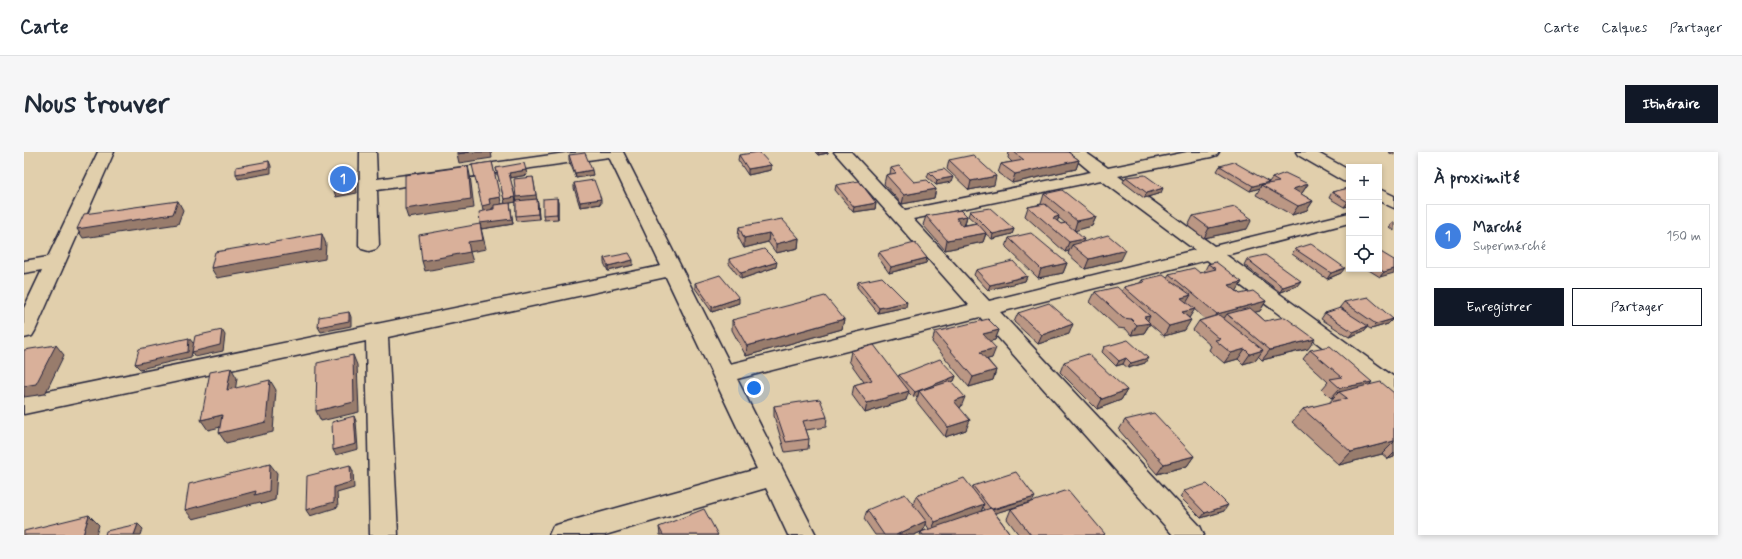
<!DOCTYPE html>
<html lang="fr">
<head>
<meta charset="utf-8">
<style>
  :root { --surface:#fff; --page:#f6f6f7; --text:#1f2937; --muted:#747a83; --line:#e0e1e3; --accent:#111827 }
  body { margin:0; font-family:Mynerve,sans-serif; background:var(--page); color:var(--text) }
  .controls { position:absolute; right:12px; top:12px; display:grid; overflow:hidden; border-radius:0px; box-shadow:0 2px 6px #0003 }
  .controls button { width:36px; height:36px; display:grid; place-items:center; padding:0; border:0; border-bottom:1px solid var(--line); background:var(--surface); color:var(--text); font:20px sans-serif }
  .you { position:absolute; left:730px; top:236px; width:14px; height:14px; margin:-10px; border:3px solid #fff; border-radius:50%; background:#1a73e8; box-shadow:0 0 0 6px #1a73e833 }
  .badge { display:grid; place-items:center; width:26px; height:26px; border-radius:50%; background:var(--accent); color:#fff; font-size:13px; font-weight:700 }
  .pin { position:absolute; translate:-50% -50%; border:2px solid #fff; box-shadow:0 1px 4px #0006 }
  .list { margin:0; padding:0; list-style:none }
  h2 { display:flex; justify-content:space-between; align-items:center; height:52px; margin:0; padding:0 16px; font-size:17px }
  h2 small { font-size:13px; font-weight:400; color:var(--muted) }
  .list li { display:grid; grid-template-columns:26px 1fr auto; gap:12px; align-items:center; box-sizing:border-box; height:64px; margin:0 8px 8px; padding:0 8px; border:1px solid var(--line); border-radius:0px }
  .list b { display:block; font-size:15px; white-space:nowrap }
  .list p { margin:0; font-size:13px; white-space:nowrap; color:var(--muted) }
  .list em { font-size:13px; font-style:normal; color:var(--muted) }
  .actions { display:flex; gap:8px; padding:12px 16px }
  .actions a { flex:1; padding:9px 0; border:1px solid var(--accent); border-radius:0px; text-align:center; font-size:14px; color:var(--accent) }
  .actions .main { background:var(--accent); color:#fff }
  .icon { flex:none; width:22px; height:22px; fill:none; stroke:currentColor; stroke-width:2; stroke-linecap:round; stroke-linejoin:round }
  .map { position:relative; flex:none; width:1370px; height:383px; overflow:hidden; border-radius:0px }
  header { display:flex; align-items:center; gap:24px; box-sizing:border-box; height:56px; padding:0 20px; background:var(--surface); border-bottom:1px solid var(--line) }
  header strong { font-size:19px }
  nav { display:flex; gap:22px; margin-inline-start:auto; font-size:14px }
  .intro { display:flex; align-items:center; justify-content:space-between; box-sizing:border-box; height:96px; padding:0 24px }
  h1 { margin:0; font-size:28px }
  .button { padding:10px 18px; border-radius:0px; background:var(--accent); color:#fff; font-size:14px; font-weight:700 }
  main { display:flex; gap:24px; padding:0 24px }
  aside { flex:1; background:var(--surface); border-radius:0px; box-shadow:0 2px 6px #0003 }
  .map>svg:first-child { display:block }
</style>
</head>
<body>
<header>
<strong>Carte</strong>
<nav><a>Carte</a><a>Calques</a><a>Partager</a></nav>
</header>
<div class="intro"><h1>Nous trouver</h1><a class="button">Itinéraire</a></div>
<main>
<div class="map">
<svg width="1370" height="383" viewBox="0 0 1370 383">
  <rect width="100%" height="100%" fill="#e1cfac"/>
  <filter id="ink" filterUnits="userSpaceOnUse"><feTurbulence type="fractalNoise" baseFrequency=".025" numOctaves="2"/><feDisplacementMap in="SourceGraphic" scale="8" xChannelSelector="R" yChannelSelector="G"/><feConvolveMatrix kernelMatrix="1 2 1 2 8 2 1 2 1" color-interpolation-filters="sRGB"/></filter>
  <g filter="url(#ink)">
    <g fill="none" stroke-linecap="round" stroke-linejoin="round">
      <g stroke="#22223b" stroke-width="3">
        <path id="street" d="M74,0H90L11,179L8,184L0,186V156L18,118L0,121V109L24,105Z
          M336,0H352L353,27L549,0H599L706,212L945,153L810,0H827L881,58L1067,20L1043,0H1061L1084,16L1163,0H1195L1193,3L1187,5L1094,24L1190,94L1325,61V71L1202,103L1370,225V246L1362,243L1183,108L976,160L1176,374L1180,383H1149L956,165L713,227L792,383H764L742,336L581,383H525L529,374L539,371L733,317L642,125L364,185L374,383H346L342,189L0,262V244L637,114L585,5L353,38L355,93L352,97L345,99L338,97L335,93ZM1077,28L1171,98L965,149L889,67Z
          M1272,0H1292L1325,18V30L1319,29L1274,3Z
          M1355,37L1370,44V56L1355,49Z"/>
      </g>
      <use href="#street" fill="#e1cfac" fill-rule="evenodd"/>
    </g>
    <path fill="#bb9784" stroke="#22223b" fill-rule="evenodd" d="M791,0H804V1L794,3Z
      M985,0H1044L1055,8L1052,17L988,31L974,21L977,12L988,10L984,6Z
      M1364,0H1370V3Z
      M545,3L569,23L552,26L545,8Z
      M715,3L747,13V18L724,23L714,8Z
      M925,8L970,33L945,38L923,17Z
      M468,10L477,52L481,51L472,16L503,23L486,26L492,49L512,47L514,52L515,67L493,69L492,64V50L486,51L489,72L457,77L456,71L459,59Z
      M1196,14L1245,30L1248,26L1284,32L1278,41L1277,42L1289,49L1283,58L1268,63L1232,43L1236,36L1226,39L1193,19Z
      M867,16L890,30L912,37L910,46L878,52L860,32L862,23L866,22Z
      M905,20L927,30L912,33L903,25Z
      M1102,25L1137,41L1120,46L1099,30Z
      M550,31L577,52L556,55L550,36Z
      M812,33L852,51L851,57L829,60L811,38Z
      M1325,36V54L1320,55L1305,46L1308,40Z
      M1020,42L1072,65L1068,74L1051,78L1059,90L1097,108L1061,117L1044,102L1045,99L1041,100L1001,64L1004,55L1017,52ZM1035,66L1041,71L1037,72L1033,69Z
      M533,46L534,51V67L520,68L519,63Z
      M946,59L990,77L988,82L968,87L962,82L959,90L921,98L899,73L902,64H943L941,73L952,71L944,64Z
      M1169,64L1223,77L1180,86L1164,74Z
      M1369,70H1370V79L1365,75Z
      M715,75L775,86L774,96L752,101L744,90L720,96L714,85Z
      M985,86L1043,111L1039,121L1014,126L982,95Z
      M1271,97L1317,121L1303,127L1268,102Z
      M855,100L903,106L902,111L865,121L854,105Z
      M580,106L609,113L584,119L580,111Z
      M705,107L752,115L717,127L705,112Z
      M1223,107L1273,134L1256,140L1220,113Z
      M1370,108L1356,125L1343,117H1355Z
      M1192,110L1213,139L1216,142L1242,149L1236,159L1231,160L1241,169L1284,197L1238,208L1234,204L1232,208L1219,212L1214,207L1200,211L1185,198L1187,194L1169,178L1175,169L1181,167L1170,157L1165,166L1161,178L1140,184L1126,172L1120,181L1107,183L1102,177L1094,176L1066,150L1071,140L1098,139L1100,135L1116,131L1118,128L1143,126L1145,122L1176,121L1180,120L1184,112Z
      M952,118L1003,124L1001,129L964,138L950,123Z
      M834,130L882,155L854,161L833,135Z
      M671,131L715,151L688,160L671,136Z
      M1320,150L1369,167L1364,172L1347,177L1343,175L1340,179L1325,185L1297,167L1301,161L1322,159L1316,155Z
      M994,161L1045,182L1014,192L990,170Z
      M820,167L818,177L722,204L708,178V168Z
      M975,178L971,188L966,189L968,206L963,207L972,218L969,228L945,235L908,190L911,180Z
      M1080,195L1121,211L1104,216L1099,212L1092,214L1078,200Z
      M1286,198L1346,233L1370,241V305L1364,307L1358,302L1315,313L1268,270L1279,257L1305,251L1310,245L1307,246L1298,237L1304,230L1279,207Z
      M827,199L874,225L875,223L932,224L930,229L928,230L937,255L935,256L942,278L921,285L892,249L894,244L889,245L884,240L882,248L841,261L828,243L830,233L840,230L825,209Z
      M1040,210L1103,238L1097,248L1073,257L1036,220Z
      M750,254L803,265L802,275L782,278L785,287L784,297L761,300L750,264Z
      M1101,268L1170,304L1163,314L1133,322L1095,278Z
      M949,334L1008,350L971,361L987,383H896L897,380L890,383H851L840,367L843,358L889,352L892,344L948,336ZM959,355L961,358L957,359ZM902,372L905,377L899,379Z
      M1160,339L1200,359L1177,366L1156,345Z
      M987,357L1081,383H995L983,367Z
      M635,375L694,383H636Z"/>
    <path fill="#987b6c" stroke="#22223b" d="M446,0H467L468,6L435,11L433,2Z
      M543,0H552L543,1Z
      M794,0H804V1L794,3Z
      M1055,8L1052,17L988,31L991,22Z
      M245,9L247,14V21L214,27L212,22Z
      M747,13V18L724,23V17Z
      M444,14L446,23L450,56L384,66L381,57Z
      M329,17L331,22L333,41L312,45L310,39Z
      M502,18L503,23L486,26L485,21Z
      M568,18L569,23L552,26L551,21Z
      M972,24L970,33L945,38L947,29Z
      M509,25L513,48L493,51L492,45Z
      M929,25L927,30L912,33L913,28Z
      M1245,30L1242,35L1237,33L1236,36L1226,39L1229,34Z
      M1284,32L1278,41L1263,46L1269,37Z
      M1139,36L1137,41L1120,46L1123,41Z
      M912,37L910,46L878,52L880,43Z
      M476,45L478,55L468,56V61L460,63L458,54L465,47Z
      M491,45L492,50L486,51L489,72L457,77L456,71L481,52L480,47Z
      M533,46L534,51V67L533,62Z
      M513,47L514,52L515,67L514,62Z
      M577,47V52L556,55V50Z
      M154,49L159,58L154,72L59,86L53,77Z
      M1289,49L1283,58L1268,63L1274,54Z
      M1324,50H1325V54L1320,55Z
      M852,51L851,57L829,60L830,55Z
      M943,64L940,74L929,76L932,66Z
      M1035,64L1032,74L1029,66Z
      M1072,65L1068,74L1050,79L1053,69Z
      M1228,67L1223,77L1180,86L1185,76Z
      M456,72L462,97L446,100L449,110L401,119L398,109L444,90Z
      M990,77L988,82L968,87L969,82Z
      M745,81L744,90L720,96V86Z
      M962,81L959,90L921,98L923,88Z
      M298,82L302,92L301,107L193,126L187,116Z
      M775,86L774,96L752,101V92Z
      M1060,87L1056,96L1048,93L1045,99L1041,100L1045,90Z
      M1102,98L1097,108L1061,117L1065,107Z
      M903,106L902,111L865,121L867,115Z
      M609,108V113L584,119V114Z
      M753,110L752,115L717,127V121Z
      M1043,111L1039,121L1014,126L1017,117Z
      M1321,116L1317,121L1303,127L1307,121Z
      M1370,117V121L1356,125L1360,120Z
      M1003,124L1001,129L964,138L966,133Z
      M1277,129L1273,134L1256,140L1259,135Z
      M1218,130L1212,140L1205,133Z
      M1167,143L1161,153L1157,146Z
      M715,146V151L688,160V155Z
      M1242,149L1236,159L1207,166L1203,162L1199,168L1187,172L1193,162Z
      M883,150L882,155L854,161L855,156Z
      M1171,157L1165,166L1158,160Z
      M325,160L327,165V174L297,180L294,175Z
      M1126,164L1122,172L1126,171L1120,181L1107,183L1113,173L1120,165Z
      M820,167L818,177L722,204L723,194Z
      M1369,167L1364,172L1347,177L1352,172Z
      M1167,168L1161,178L1140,184L1145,174Z
      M1049,172L1045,182L1014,192L1018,183Z
      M1344,174L1340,179L1325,185L1329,180Z
      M198,178L201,183L199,199L171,205L168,200L167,205L116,217L111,212L165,186L169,191Z
      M975,178L971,188L956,192L959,182Z
      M1291,187L1284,197L1238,208L1246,198Z
      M32,193L40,203L21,242L0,245V234Z
      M972,196L968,206L953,210L956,200Z
      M1221,197L1214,207L1200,211L1207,201Z
      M1239,198L1232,208L1219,212L1226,202Z
      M329,203L333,213L335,260L297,269L292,259Z
      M1102,206L1099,212L1092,214L1095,209Z
      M1124,206L1121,211L1104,216L1107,211Z
      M207,216L213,226L210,247L203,238Z
      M972,218L969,228L945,235L949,225Z
      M932,224L930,229L898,242L895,239L894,244L889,245L891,240Z
      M246,228L252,238L249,280L202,291L195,281Z
      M1348,230L1339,240H1315L1310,245L1307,246L1316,236Z
      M1103,238L1097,248L1073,257L1078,247Z
      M885,239L882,248L841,261L843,251Z
      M941,245L937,255L926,258L930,249Z
      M198,263L205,273L184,278L177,268Z
      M330,264L332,269L334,297L312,303L309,298Z
      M946,268L942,278L921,285L924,275Z
      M1370,289V290L1358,302L1315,313L1327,300Z
      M1370,301V305L1364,307Z
      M1170,304L1163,314L1133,322L1140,312Z
      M246,312L253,321L251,348L238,352L236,350L169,367L161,358Z
      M326,313L329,319L330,336L313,341L314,355L286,364L282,358L310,335Z
      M1011,345L1008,350L965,363L968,358Z
      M960,352L956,362L907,380L911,370Z
      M1204,353L1200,359L1177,366L1181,361Z
      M65,363L75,373L72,383H59Z
      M902,369L899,379L890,383H872Z
      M114,372L119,377L117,383H110Z"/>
    <path fill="#d9b09a" stroke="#22223b" d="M433,0H446L433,2Z
      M735,0L747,13L724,17L715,3Z
      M990,0H1044L1055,8L991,22L977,12L1000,8Z
      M561,1L568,18L551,21L545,3Z
      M949,3L972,24L947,29L925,8Z
      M245,9V16L212,22V15Z
      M468,10L476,45L465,47L466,52L458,54L448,13Z
      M1210,10L1245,30L1229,34L1196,14Z
      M500,11L502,18L485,21L491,45L480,47L472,16Z
      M444,14L447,47L381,57V23Z
      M875,14L890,30L903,28L912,37L880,43L862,23L872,21L867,16Z
      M329,17L331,36L310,39L313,19Z
      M920,17L929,25L913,28L905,20Z
      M1261,21L1284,32L1269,37L1289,49L1274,54L1237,33L1255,30L1248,26Z
      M1121,23L1139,36L1123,41L1102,25Z
      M509,25L512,43L492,45L490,27Z
      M570,28L577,47L556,50L550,31Z
      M835,29L852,51L830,55L812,33Z
      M1325,36V50H1324L1308,40Z
      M1038,38L1072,65L1053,69L1020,42Z
      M533,46V62L519,63V47Z
      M513,47L514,62L492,64V49Z
      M154,49L149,62L53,77L60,62Z
      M486,51L488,67L456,71L455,60L470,57V53Z
      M1021,52L1035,64L1029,66L1037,72L1042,71L1060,87L1045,90L1004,55Z
      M1211,55L1228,67L1185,76L1169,64Z
      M966,56L990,77L969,82L946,59Z
      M937,58L943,64L932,66L938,74L953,71L962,81L923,88L902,64Z
      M758,67L775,86L752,92L745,81L720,86L715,75Z
      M456,72L459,88L444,90L446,100L398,109L395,83Z
      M1007,81L1043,111L1017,117L985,86Z
      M298,82L297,97L187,116L191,100Z
      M1084,83L1102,98L1065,107L1048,93Z
      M891,91L903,106L867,115L855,100Z
      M1287,92L1321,116L1307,121L1271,97Z
      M740,97L753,110L717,121L705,107Z
      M1355,99L1370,108V117L1360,120L1355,117Z
      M605,101L609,108L584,114L580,106Z
      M1241,103L1277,129L1259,135L1223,107Z
      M989,109L1003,124L966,133L952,118Z
      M1192,110L1218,130L1205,133L1216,142L1229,139L1242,149L1193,162L1145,122L1170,116L1176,121L1192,117L1184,112Z
      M696,123L715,146L688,155L671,131Z
      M1139,123L1167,143L1157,146L1171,157L1158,160L1167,168L1145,174L1100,135L1120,130L1118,128Z
      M858,125L883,150L855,156L834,130Z
      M1093,135L1126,164L1120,165L1126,171L1113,173L1107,167L1099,166L1071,140Z
      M801,144L820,167L723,194L708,168Z
      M1344,145L1369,167L1352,172L1320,150Z
      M1025,151L1049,172L1018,183L994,161Z
      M1226,156L1241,169L1261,165L1291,187L1246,198L1203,162Z
      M1316,156L1344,174L1329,180L1301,161Z
      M325,160V169L294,175L295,165Z
      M1195,163L1239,198L1226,202L1221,197L1207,201L1191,188L1196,187L1175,169Z
      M964,167L975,178L959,182L972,196L956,200L972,218L949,225L911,180Z
      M198,178L196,193L168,200L171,184Z
      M165,186L164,200L111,212L115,197Z
      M1104,188L1124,206L1107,211L1102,206L1095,209L1080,195Z
      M32,193L12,232L0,234V198Z
      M850,193L885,239L843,251L830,233L848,228L827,199Z
      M1306,194L1348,230L1316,236L1306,227L1318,225L1286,198Z
      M1064,202L1103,238L1078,247L1040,210Z
      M329,203L330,250L292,259L293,211Z
      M916,207L932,224L891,240L875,223Z
      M207,216L203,238L246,228L242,270L195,281L198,263L177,268L186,220Z
      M927,229L941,245L930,249L946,268L924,275L895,239Z
      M1357,230L1370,241V289L1327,300L1279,257L1323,246L1315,240Z
      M796,247L803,265L779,269L785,287L762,290L750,254Z
      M1130,261L1170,304L1140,312L1101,268Z
      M330,264L332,292L309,298L308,270Z
      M246,312L245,339L231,343L232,339L161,358L165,332Z
      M326,313L327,330L310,335V350L282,358L283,324Z
      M992,320L1011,345L968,357L967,356H966L949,334Z
      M940,326L960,352L911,370L892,344Z
      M1183,332L1204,353L1181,361L1160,339Z
      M1044,338L1081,382L1079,383H1007L987,357Z
      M881,342L902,369L872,383H860L843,358Z
      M967,356L987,383H899L897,380Z
      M680,357L694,383H639L635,375Z
      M65,363L59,383H0V379Z
      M114,372L110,383H81L82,379Z"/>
  </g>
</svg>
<div class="controls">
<button>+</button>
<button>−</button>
<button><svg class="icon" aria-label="locate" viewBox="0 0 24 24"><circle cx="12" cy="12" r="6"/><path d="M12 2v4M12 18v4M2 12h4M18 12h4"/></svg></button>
</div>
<div class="you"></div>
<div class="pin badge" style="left:319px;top:27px;background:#3f7fe0">1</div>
</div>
<aside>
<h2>À proximité<small></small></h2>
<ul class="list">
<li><span class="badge" style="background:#3f7fe0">1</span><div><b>Marché</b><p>Supermarché</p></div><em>150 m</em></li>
</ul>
<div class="actions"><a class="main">Enregistrer</a><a>Partager</a></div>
</aside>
</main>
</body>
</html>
